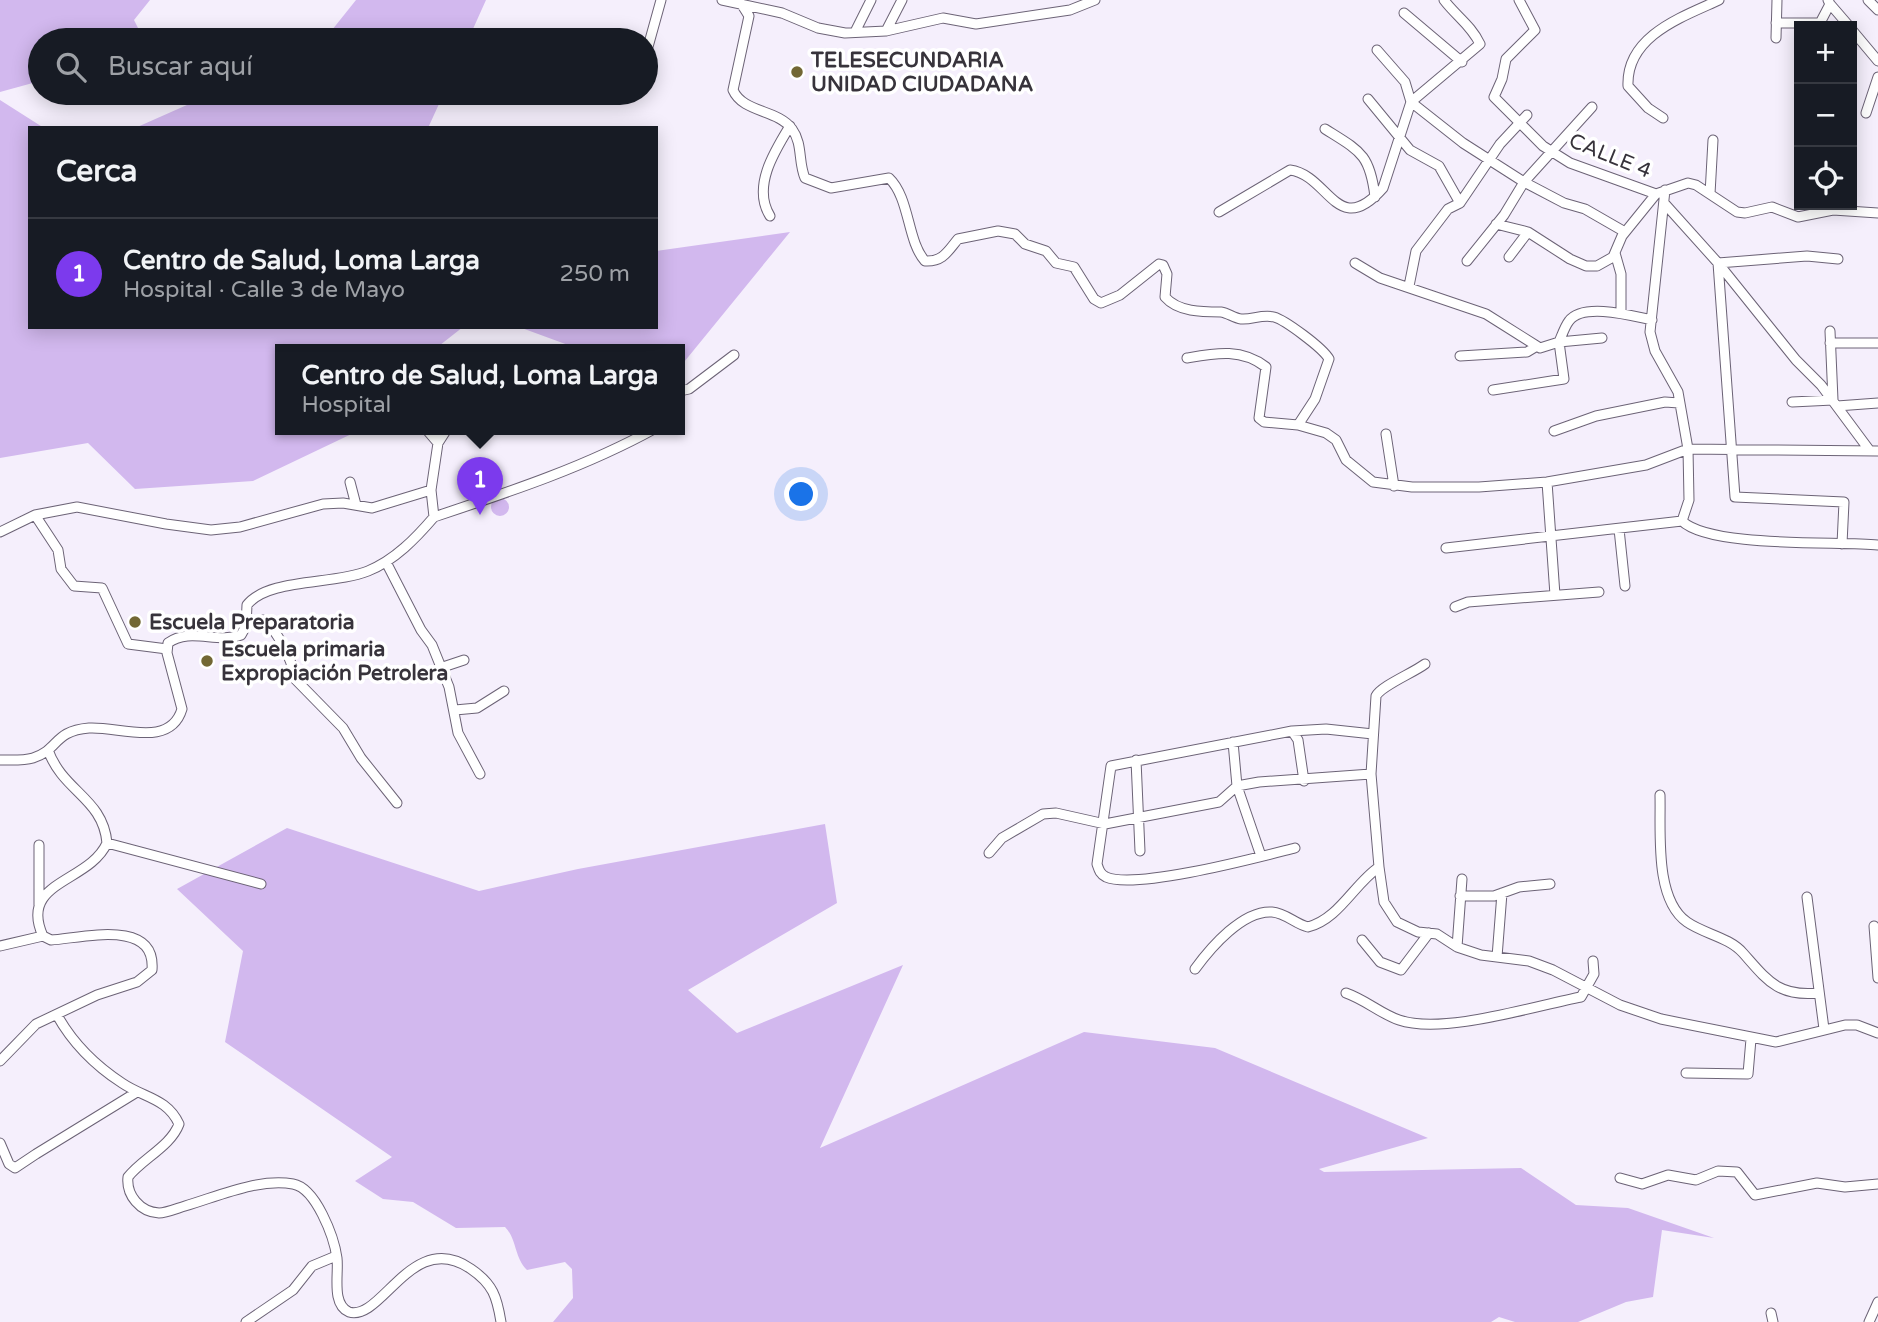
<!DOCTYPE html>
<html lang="es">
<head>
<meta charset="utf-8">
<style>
  :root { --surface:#171b24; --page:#242831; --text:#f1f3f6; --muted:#9ea1a6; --line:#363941; --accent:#7c3aed }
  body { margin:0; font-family:"Varela Round",sans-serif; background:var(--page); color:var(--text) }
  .controls { position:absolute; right:21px; top:21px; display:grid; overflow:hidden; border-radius:0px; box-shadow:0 4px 18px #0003 }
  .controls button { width:63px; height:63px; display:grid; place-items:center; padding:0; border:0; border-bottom:2px solid var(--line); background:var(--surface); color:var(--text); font:35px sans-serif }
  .you { position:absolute; left:802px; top:495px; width:24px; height:24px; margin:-18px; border:5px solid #fff; border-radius:50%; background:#1a73e8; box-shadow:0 0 0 10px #1a73e833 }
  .badge { display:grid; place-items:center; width:46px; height:46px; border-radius:50%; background:var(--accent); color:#fff; font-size:23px; font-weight:700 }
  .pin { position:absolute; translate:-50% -58px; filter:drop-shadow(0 2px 4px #0008) }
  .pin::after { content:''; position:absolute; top:37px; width:24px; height:21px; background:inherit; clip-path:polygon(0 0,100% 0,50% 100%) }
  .popup { position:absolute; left:275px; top:344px; width:410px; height:91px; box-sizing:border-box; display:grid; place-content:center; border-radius:0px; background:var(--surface); filter:drop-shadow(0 2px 5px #0005); font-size:23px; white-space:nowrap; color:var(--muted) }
  .popup b { font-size:26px; color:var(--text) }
  .popup::after { content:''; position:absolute; left:50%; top:100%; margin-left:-14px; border:14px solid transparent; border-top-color:var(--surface) }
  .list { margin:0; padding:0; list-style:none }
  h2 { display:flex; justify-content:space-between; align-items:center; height:91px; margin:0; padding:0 28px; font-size:30px }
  h2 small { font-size:23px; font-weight:400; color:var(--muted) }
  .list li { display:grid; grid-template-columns:46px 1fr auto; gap:21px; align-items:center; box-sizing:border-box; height:112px; padding:0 28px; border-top:2px solid var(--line) }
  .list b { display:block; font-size:26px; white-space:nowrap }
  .list p { margin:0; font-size:23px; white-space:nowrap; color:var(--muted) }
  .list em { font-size:23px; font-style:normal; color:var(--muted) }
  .icon { flex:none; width:38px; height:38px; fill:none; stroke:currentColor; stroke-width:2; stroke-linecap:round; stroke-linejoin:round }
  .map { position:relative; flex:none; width:1878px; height:1322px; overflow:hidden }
  .search { position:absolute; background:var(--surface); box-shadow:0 4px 18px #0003; left:28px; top:28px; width:630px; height:77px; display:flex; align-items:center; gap:18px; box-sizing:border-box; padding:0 24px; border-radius:38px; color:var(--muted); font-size:26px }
  .panel { position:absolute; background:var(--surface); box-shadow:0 4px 18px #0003; left:28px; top:126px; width:630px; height:203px; border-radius:0px }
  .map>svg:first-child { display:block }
</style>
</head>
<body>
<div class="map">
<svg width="1878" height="1322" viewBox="0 0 1878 1322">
  <rect width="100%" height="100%" fill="#f5effc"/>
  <path fill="#d2b8ee" d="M0,0H150L134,20L144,40H40V81L0,92Z
    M356,0H486L468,40H324Z
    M214,93H444L428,128H135Z
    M0,100L44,128H30V327H463L435,349H280V429H362L253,481L135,489L88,443L0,458Z
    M790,232L680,367V349H579L519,327H656V251Z
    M491 507a9 9 0 1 1 18 0a9 9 0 1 1-18 0Z
    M825,824L837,903L688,990L737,1033L903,965L820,1148L1084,1032L1215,1048L1428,1138L1319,1169L1324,1172L1521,1168L1576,1205L1628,1208L1714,1238L1662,1230L1653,1297L1626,1302L1578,1322H1515L1499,1317L1491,1322H553L573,1298L572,1269L565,1262L527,1270C514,1257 517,1239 505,1227L456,1228L413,1202L383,1199L355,1181L392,1157L225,1042L243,951L177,889L287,828L479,891L578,869Z"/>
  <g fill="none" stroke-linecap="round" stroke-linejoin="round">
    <g stroke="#6c6376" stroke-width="11">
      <path id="minor" d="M722,0L782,13L818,28L845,33L886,31L943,18L976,24L1070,10L1095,0
        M739,0L749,16L733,90C743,113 777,109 792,129C803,144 798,162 805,178L831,188L889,178C910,198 907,241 925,261C943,262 948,251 958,239L998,231L1015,234L1025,244L1046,251L1056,263L1074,267L1094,299L1101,303L1120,295L1159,264L1163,265L1167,274L1165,297C1178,312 1202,312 1221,312C1228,313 1234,318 1241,319C1252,320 1262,314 1274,317C1285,320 1323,348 1329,359L1315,399L1298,425
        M1519,0L1535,30L1506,59L1502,79L1494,97L1543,146L1570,163L1656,194L1688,183L1696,185L1737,212L1745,213L1772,207L1798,217L1833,210L1878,213
        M1868,0L1878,10
        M1830,4L1849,26
        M1404,13L1462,62
        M1776,23H1820L1830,4L1828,0
        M1852,30L1878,61
        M886,31L902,0
        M855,32L871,0
        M1776,38L1777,0
        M1377,50L1405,82L1411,102L1463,143L1524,182L1564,203L1585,209L1625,232
        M646,54L661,0
        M1368,99L1410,150L1439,166L1460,203
        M1866,113L1878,77
        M1663,118L1648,108L1628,86C1626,36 1682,17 1719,0
        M1325,129C1360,151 1370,154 1375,197
        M1665,190L1650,332L1655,351L1678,392L1688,449L1689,500L1682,521
        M1710,194L1713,140
        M1665,204L1718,263L1735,497L1844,502L1842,544
        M1219,212L1290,170C1329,175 1337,240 1383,188L1411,102L1480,44C1471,25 1456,16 1444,0
        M770,216C752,187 774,152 790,126
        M1496,224L1528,232L1570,259L1586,266H1597L1613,257L1622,236L1656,194
        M1615,253L1621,274V312
        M1509,257L1528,232
        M1467,261L1504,215L1524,182L1592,107
        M1355,263L1380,278L1486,314L1540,348L1559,342C1562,335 1565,326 1569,321C1583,302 1633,316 1652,320
        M1718,263L1796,360L1821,385L1870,451
        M1718,263L1807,256L1838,259
        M1409,286L1416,251L1448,209L1460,203L1500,144L1527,115
        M1830,343H1878
        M1460,356L1527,352L1537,346
        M1187,358C1216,353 1241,348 1266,367L1259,418L1264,422L1298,425L1326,433L1336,440L1346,460L1373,482L1412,487H1479L1547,482L1646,465L1688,449L1878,451
        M1493,390L1564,379L1559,342L1602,338
        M680,391L689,389L734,355
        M1792,402L1833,400L1830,331
        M1837,406L1878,403
        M426,429L438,443L431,490L434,517
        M1554,431L1596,416L1665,402L1679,403
        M1386,434L1394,486
        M438,443L447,429
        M350,482L356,505
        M1547,482L1555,595
        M35,515L58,550L61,569L74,586L102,588L128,644L167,649
        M434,517C509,492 585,467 654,429
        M1619,529L1625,586
        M0,532L35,515L77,507L166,524L211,530L240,527L323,504L343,503L372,508L431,490
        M1446,548L1682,521C1710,548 1836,541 1878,545
        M386,562L421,630L432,645L449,687L458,733L480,774
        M1455,607L1468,602L1599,592
        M246,626L263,620C275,627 295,663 293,677L343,728L361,758L397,803
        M1425,664C1413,673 1381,686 1376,696L1371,774L1379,867L1384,902L1397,922L1418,932L1437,934L1457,947L1481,955L1529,961L1553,970L1620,1005L1661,1019L1776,1042L1845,1025H1857L1878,1033
        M440,668L464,660
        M455,710L477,708L504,691
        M1292,731L1298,740L1304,781
        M1233,742L1237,786L1261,856
        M0,760C10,760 23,761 33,758C59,750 53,731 89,728C119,726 170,749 182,709L167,653L168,643C190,627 217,644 241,635L246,626L247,605C268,578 334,585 368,571C395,560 416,538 434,517
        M1136,760L1140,851
        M1660,795C1661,831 1654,899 1687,922C1704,934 1729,937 1743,953C1767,980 1778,997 1818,993
        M107,843L261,884
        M1295,848C1259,857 1136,890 1106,877C1100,874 1099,870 1097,864L1111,766L1292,731L1326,729L1373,734
        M989,853L1002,838L1043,814L1056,813L1105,824L1219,802L1237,786L1259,782L1371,774
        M1460,896H1494L1519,887L1550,884
        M1807,897L1824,1029
        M39,905V845
        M1874,926L1878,978
        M1362,940L1380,962L1401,970L1429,933
        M0,946L43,936
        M1457,947L1462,879
        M1497,957L1502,893
        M1195,969C1211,947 1243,910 1272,912C1286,913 1295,924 1308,927C1339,919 1354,884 1379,867
        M1346,993C1366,1000 1381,1014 1399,1020C1443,1035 1534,1006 1581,997L1594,974L1593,961
        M57,1015C72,1042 96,1066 122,1083C144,1098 167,1098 179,1124C171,1146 142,1159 128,1177C126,1195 140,1212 159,1213C166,1213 178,1208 185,1206C219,1196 258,1178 293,1184C316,1188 334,1237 337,1258C339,1274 331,1304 349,1312C382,1322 412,1228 471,1269C493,1284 497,1297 501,1322
        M0,1061L36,1024L97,995L137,982L152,970C156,918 82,938 51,940L43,936C18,881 89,883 107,843C103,798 63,792 48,750
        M1686,1073L1748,1074L1751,1039
        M0,1143L9,1164L15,1168L36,1154L137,1092
        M1620,1178L1642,1184L1668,1175L1696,1180L1718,1171L1737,1172L1755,1195L1817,1183L1845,1187L1878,1184
        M1771,1313L1773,1322
        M246,1322L293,1290L312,1266L336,1256
        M1869,1322L1878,1302"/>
    </g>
    <use href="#minor" stroke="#fff" stroke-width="9"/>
  </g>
  <g fill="#726734" stroke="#fff" stroke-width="2.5">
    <circle cx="797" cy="72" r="7"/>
    <circle cx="135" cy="622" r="7"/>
    <circle cx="207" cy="661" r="7"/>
  </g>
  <g text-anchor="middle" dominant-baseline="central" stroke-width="7" stroke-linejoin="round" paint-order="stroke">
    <g font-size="21" font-weight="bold" fill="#37333b" stroke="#fff" text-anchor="start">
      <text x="811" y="60">TELESECUNDARIA<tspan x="811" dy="24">UNIDAD CIUDADANA</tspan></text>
      <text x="149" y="622">Escuela Preparatoria</text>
      <text x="221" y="649">Escuela primaria<tspan x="221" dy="24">Expropiación Petrolera</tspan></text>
    </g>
    <g font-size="21" fill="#37333b" stroke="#fff">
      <text transform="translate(1610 156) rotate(22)">CALLE 4</text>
    </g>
  </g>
</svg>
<div class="controls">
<button>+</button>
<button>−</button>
<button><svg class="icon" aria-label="locate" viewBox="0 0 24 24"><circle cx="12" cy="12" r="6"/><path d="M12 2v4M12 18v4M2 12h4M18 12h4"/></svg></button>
</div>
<div class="you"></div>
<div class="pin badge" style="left:480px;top:515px">1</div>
<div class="popup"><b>Centro de Salud, Loma Larga</b>Hospital</div>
<div class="search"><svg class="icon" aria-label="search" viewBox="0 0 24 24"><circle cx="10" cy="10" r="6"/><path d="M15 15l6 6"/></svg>Buscar aquí</div>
<section class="panel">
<h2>Cerca<small></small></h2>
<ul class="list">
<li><span class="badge">1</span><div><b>Centro de Salud, Loma Larga</b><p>Hospital · Calle 3 de Mayo</p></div><em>250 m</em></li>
</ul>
</section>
</div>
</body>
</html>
